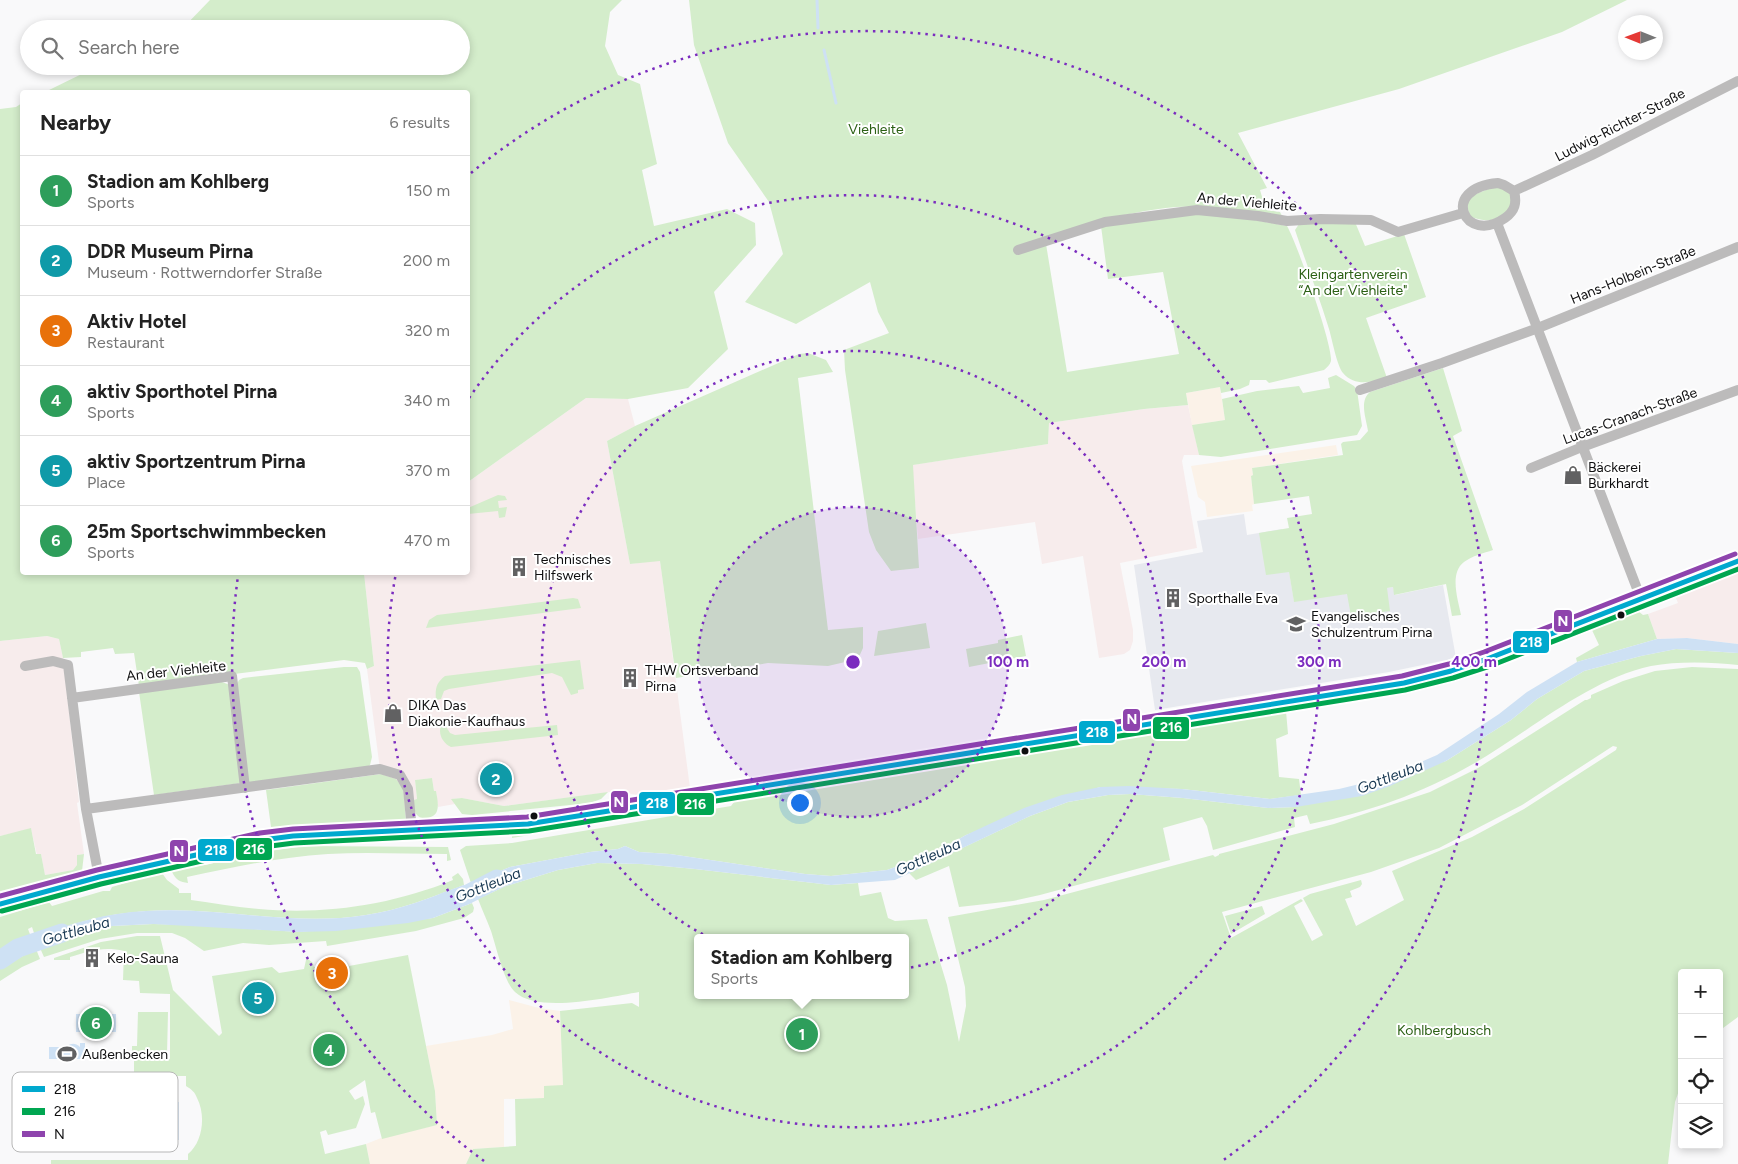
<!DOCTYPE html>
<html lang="en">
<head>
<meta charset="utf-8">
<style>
  :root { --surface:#fff; --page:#f6f6f6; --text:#222; --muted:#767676; --line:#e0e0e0; --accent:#616162 }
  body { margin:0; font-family:Figtree,sans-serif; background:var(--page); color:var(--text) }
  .controls { position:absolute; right:15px; bottom:15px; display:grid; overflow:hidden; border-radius:5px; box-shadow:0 2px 8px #0003 }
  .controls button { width:45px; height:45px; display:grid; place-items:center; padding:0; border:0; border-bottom:1px solid var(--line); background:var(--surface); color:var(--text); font:25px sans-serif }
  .compass { position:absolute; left:1618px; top:15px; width:45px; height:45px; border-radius:50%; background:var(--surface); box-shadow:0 2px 8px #0003; rotate:271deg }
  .you { position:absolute; left:799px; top:802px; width:18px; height:18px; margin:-12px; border:4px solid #fff; border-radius:50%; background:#1a73e8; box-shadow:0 0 0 8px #1a73e833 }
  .badge { display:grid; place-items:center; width:32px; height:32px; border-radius:50%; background:var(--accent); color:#fff; font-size:16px; font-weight:700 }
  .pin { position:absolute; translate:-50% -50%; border:2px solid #fff; box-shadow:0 1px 5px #0006 }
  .popup { position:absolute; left:694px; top:934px; width:215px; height:65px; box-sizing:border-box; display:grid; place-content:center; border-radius:5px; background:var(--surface); filter:drop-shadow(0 1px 4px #0005); font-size:16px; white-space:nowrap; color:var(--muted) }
  .popup b { font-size:19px; color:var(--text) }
  .popup::after { content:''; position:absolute; left:50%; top:100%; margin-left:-10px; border:10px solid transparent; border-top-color:var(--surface) }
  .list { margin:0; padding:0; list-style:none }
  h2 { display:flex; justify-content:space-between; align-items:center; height:65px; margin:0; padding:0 20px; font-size:21px }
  h2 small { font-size:16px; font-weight:400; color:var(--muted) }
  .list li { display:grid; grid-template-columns:32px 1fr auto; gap:15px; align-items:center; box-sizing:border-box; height:70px; padding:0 20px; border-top:1px solid var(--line) }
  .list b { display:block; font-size:19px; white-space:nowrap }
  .list p { margin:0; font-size:16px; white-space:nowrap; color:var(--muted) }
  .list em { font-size:16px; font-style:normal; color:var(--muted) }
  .icon { flex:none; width:28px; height:28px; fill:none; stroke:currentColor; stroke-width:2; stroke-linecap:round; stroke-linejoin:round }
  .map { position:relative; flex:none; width:1738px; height:1164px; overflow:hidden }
  .search { position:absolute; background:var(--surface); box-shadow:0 2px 8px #0003; left:20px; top:20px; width:450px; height:55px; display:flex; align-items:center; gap:12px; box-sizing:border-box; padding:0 18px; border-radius:28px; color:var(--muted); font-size:19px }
  .panel { position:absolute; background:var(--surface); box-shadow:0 2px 8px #0003; left:20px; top:90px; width:450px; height:485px; border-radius:5px }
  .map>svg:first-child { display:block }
</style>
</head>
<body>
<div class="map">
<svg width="1738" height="1164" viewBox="0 0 1738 1164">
  <rect width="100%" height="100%" fill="#f9f9fa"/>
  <path fill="#f7ecec" d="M586,398L628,399L635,426L607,441L630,564L660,560L690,788L639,795L631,794L625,790L504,806L462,798L452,799L455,804L438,807L436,791H434L432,778L415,780L417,799L415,810L405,811L381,774L379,762L367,669L374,666L364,573L468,572V482Z
    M1188,405L1199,455H1184L1182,461L1197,548L1120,563L1133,630V641L1130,650L1124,654L1099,658L1083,556L1042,564L1035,522L918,539L912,465L1048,444L1049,423L1144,409Z
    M1738,568V644L1687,638L1657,639L1648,614L1678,603L1674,593Z
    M47,636L59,639L63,658L79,802L77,803L84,854L77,855V865L73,870L45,875L41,854L37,855L31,829L0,836V641Z"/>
  <path fill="#fbf2e8" d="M1220,387L1225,420L1192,425L1186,393Z
    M1336,445L1338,455L1252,468L1253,475L1251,476L1254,504L1252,505L1253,511L1207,517L1205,502L1198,497L1191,466Z
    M509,1000L539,1008L560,1011L563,1085L544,1098L504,1099V1147L473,1149L466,1164H370L366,1144L381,1138L437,1125L435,1091L426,1046L492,1035L513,1029Z"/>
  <path fill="#e7e9ef" d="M1244,514L1247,535L1282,529L1294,601L1393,587L1395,595L1443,585L1456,658L1389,672L1155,710L1134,565L1203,552L1197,521Z"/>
  <path fill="#d4edcb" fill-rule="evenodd" d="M210,0H622L610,12L605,46L618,75L640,84L657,164L642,170L654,226L727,209L755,223L756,245L714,292L728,349L688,388L628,399L586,398L468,482V92H45L98,66H461V29H182Z
    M689,0H1627L1562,32L1399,89L1238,133L1267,188L1260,190L1266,210L1280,212L1282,216C1248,212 1211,205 1176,207C1119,212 1066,231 1013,249L1015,252L1046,244L1067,372L1179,354L1163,272L1108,279L1101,226L1197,213L1222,214L1287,226C1297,243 1333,346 1331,361C1330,365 1327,367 1324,370L1269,383L1266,380H1250L1249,385L1240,389L1221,393L1220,387L1186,393L1188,405L1144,409L1049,423L1048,444L913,465L919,568L891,571L876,550L869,532L845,370L844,350L889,333L878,312L870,282L796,324L745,302L783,254L769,202L728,143L694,45Z
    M22,103V572L364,573L374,666L367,669L365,663L344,660L139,686L134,653L115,654L113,648L81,652V657L63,658L59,639L47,636L0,641V109L16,107Z
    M1496,186L1511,193L1512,207C1495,221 1490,224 1469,216L1467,201L1471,196Z
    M1355,222L1365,246L1404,234L1426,297L1366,318L1387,378C1372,382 1355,387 1343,373C1337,366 1332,339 1329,329C1319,296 1306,263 1295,230L1299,224Z
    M808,353L826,360L833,372L798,378L828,630L863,627V648L858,659L828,666L768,663L676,678L660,561L630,564L607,441L635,426L799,354Z
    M1443,368L1462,431L1453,436L1493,550C1484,553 1472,556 1464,562C1449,573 1458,600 1461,615L1452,616L1446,584L1394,595L1393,587L1387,588L1390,611L1351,616L1347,594L1294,602L1289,572L1266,575L1259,533L1289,528L1287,518L1312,514L1309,496L1254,504L1251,476L1253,475L1252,468L1343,455L1341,444L1343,442L1360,440L1368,431C1366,418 1359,401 1370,392Z
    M1336,375L1354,386L1357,390L1362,426L1357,435L1221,457L1199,455L1192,425L1225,420L1222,399L1257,391L1299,386L1303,393L1330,388L1328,378Z
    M498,495L505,496L507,500L498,501L499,508L507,507L505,517L499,518L498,511L468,514V508Z
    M573,598L578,599L581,608L426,628L429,620L437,615Z
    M1633,610L1638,611L1643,615L1648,614L1657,639L1577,662L1576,658L1599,645L1591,628L1625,616L1624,612Z
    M926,623L930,648L874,656L878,631Z
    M1022,635L1026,656L969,667L966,649L998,643V640Z
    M1676,649L1738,653V665C1712,662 1677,661 1651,666C1587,680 1529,732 1473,764C1423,793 1366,813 1310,824L1307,815L1294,818L1295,827L1213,850L1207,826L1202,817L1163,828L1170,860L1040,895L1013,901L959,907L949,866L916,880L909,873L1030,816L1068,802L1108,795L1130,794L1183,798L1268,808L1296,807L1446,761L1511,720L1537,699L1584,671L1641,656Z
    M580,660L584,689L578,690V693L571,695L562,677L552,673L449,689L444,691L441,699L436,700C435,689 436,683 445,676Z
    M344,667H357L360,672L372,757L370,765L366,768L248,783L237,684L239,680L243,678Z
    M1692,667L1738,669V1017L1719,1031V973H1682V1082L1675,1102L1668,1164H466L473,1149L516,1146L515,1099L544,1098V1086L563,1085L560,1011L632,1003L639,1007V992C610,997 538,1014 515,992C504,982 496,946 491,931C487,920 482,910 478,899L506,886L558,870L597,863L642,864L695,869L831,885L858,883L860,896L881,892L888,918L895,921L927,919L947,985L959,1042L966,1006L965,987L948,917L1044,900L1213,855L1215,857L1219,855V854L1334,824L1430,792L1478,768L1585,700H1587L1591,698V695L1623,681L1655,671ZM1613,746L1617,747L1616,750L1524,809L1472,837L1392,871L1404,900L1356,926L1345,899L1352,897L1350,891L1360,887L1362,884L1361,880L1310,894L1303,898L1323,935L1312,941L1294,906L1303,901L1301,899L1231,938L1222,912L1371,872L1439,848L1522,805ZM698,938H906V995H698Z
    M219,681L230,685L241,783L154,795L139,692Z
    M1286,711L1288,734L1276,739L1279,777L1299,779L1301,795L1270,799L1182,789L1100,787L966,835L936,852L887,870L831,876L805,874L670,854L639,852L625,846L618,849L590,852L510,867L471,883L460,850L466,846L512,843L731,806L738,797L989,756L990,760L1028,754L1027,751Z
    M442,724L445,725L450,733L455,735L557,725L558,735L451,747C442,743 437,732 442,724Z
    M381,774L396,779L403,788L406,820L271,827L266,790Z
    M432,778L434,791H436C437,797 439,805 437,811C435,818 422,821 417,815C414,811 414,805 414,800L417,799L415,780Z
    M608,792L601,799L590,803L472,815L462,814L451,799L462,798L504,806Z
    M731,798L727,802L512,838V835L530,830Z
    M31,828L36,854H41L45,875L73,870L77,865V855L84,854L82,871L0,893V836Z
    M306,846L448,847L451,860L447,861V854C407,854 367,852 328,854C280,857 234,867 187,877L188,883C180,882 176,880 172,872L174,869L205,865L262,852Z
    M158,869C105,885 52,898 0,914V908Z
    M158,873H162L167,880L179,889V893H191V900C213,903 236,907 259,909C324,915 392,905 453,880L452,877L458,873L463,879L464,885C432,897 400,910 366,915C293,927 219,906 146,911C105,914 74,923 35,936L32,927L28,929L31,937L0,953V917L49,902L52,906L103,891H110L112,887Z
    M472,903L474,908L473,912L464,918L416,931L327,946L326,941L269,945L243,943L204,951L185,938L172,933H137L100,939L44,957L40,948L92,930L112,926L153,924L196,925L299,932L433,918Z
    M1262,906L1265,914L1231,934L1225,916Z
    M137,936H160L173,990L219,1036L222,1033L212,976L272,967L279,973L304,969L306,960L308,959L313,963L314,967L342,962L347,963L349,966L408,955L435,1091L437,1125L382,1139L375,1112L371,1113L365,1080L349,1091L355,1100L363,1096L365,1104L356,1128L328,1135L326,1130L320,1132L325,1154L366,1144L370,1164H51V1160H188V1154C203,1142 206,1115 197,1098C195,1092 191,1089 186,1086V1076H134V1059H170V994L140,993L139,981L123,980L124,951C103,946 90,951 70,957V960H54V958L101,942Z
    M36,949L40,959L22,967L0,981V968Z
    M138,1012H168L167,1055L132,1053V1046H137Z"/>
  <path fill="#cee1f4" d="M1687,638L1738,644V653L1676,649L1641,656L1584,671L1537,699L1511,720L1446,761L1390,786L1362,796L1296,807L1268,808L1183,798L1130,794L1108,795L1068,802L1030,816L895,880L831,885L695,869L642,864L597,863L558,870L506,886L478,899L471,883L510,867L590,852L618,849L625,846L639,852L670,854L805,874L831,876L887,870L936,852L966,835L1024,808L1062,795L1100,787L1129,786L1182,789L1270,799L1339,789L1384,778L1437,755L1499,714L1527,692L1577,662L1657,639Z
    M464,885L472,903L433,918L408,923L336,931L299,932L153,924L112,926L92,930L40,948L35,936C73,923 106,913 146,911C219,906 293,927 366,915C400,910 432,897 464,885Z
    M31,937L36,949L0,968V953Z
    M76,1014H116V1032H76Z
    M80,1043H85V1059H49V1047H62L64,1049C68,1044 74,1041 80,1047Z
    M44,1097H60V1145H43V1139C32,1130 31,1110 43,1102Z
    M155,1102H179V1140H155Z
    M68,1104H147V1137L68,1136Z"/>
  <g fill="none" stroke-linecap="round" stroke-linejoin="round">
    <path stroke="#cee1f4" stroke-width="3" d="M817,0L818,28
      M824,50L836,103"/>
    <path stroke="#cee1f4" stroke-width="19" d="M445,902L468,894L497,879
      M0,960L18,948L62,933"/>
    <path stroke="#bcbbbb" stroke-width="10" d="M1498,183L1504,185L1514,191C1517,203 1515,211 1505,218C1465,246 1438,188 1498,183Z
      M1514,191L1592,155L1738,81
      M1497,223L1641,599
      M1018,250L1105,222L1197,210L1258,216L1287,221L1320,219L1371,220L1398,232L1463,213
      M1360,390L1442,363L1538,328L1738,247
      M1531,468L1582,447L1738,390
      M25,666L53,661L68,665L86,809L99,877
      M72,698L232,676L245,788
      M86,809L380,769L400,775L408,789L412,830"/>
    <path stroke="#b3b3b3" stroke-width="14" d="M0,904L99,877L262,840L293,836L471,828L528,824L1404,683L1451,671L1487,659L1738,561"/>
    <g stroke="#fff" stroke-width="9">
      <path id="bus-1" d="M0,904L99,877L262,840L293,836L528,824L1404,683L1451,671L1487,659L1738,561"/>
    </g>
    <g stroke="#fff" stroke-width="9">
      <path id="bus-2" d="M2,911L101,884L263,847L294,843L529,831L1405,690L1453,678L1490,666L1738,569"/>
    </g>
    <g stroke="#fff" stroke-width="9">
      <path id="bus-3" d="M0,896L97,870L260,833L293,829L527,817L1402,676L1449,664L1484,652L1735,554"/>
    </g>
    <use href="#bus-1" stroke="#00a9ce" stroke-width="5"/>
    <use href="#bus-2" stroke="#00a651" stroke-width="5"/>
    <use href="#bus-3" stroke="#8e44ad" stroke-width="5"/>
  </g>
  <circle cx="853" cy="662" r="155" fill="#7b2cbf" fill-opacity=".12"/>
  <g fill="none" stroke="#7b2cbf" stroke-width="2.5" stroke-dasharray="2.5 5">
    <circle cx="853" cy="662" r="155"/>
    <circle cx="853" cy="662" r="311"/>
    <path d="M469 398A466 466 0 1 1 396 573"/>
    <path d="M484 1161A621 621 0 0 1 238 576M471 173A621 621 0 1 1 1222 1161"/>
  </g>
  <defs>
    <g id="shop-bare" transform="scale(1.5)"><path d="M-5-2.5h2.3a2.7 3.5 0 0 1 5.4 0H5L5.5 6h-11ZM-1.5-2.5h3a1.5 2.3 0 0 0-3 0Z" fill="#616162" stroke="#fff" stroke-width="2.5" paint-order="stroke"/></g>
    <g id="building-bare" transform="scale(1.5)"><path d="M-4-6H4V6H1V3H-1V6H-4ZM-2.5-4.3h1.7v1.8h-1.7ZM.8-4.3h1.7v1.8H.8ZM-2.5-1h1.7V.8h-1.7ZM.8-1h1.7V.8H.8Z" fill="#616162" stroke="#fff" stroke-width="2.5" paint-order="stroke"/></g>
    <g id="school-bare" transform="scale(1.5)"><path d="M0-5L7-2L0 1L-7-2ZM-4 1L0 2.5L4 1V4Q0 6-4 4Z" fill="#616162" stroke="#fff" stroke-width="2.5" paint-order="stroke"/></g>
    <g id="stadium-bare" transform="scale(1.5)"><path d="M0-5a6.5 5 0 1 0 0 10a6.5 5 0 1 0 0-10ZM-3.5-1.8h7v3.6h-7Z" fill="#616162" stroke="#fff" stroke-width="2.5" paint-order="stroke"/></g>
  </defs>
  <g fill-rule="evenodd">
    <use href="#shop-bare" x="1573" y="475"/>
    <use href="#building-bare" x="519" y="567"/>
    <use href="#building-bare" x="1173" y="598"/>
    <use href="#school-bare" x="1296" y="624"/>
    <use href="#building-bare" x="630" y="678"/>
    <use href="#shop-bare" x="393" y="713"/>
    <use href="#building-bare" x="92" y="958"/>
    <use href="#stadium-bare" x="67" y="1054"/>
  </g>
  <g fill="#0f0f10" stroke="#fff" stroke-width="2">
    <circle cx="1621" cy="615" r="4.5"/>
    <circle cx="1025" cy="751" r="4.5"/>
    <circle cx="534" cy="816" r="4.5"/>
  </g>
  <g text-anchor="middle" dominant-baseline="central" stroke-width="4" stroke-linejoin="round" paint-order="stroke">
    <g font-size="14" fill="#0f0f10" stroke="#fff">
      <text transform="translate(1620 125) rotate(-27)">Ludwig-Richter-Straße</text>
      <text transform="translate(1247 202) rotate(5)">An der Viehleite</text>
      <text transform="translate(1633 275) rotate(-22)">Hans-Holbein-Straße</text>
      <text transform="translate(1630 416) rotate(-20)">Lucas-Cranach-Straße</text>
      <text transform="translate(176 671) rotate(-6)">An der Viehleite</text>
    </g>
    <g font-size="14" fill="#2b6014" stroke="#fff">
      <text x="876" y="129">Viehleite</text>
      <text x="1353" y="274">Kleingartenverein<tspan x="1353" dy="16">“An der Viehleite"</tspan></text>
      <text x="1444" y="1030">Kohlbergbusch</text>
    </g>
    <g font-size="14" fill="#0f0f10" stroke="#fff" text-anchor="start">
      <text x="1588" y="467">Bäckerei<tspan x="1588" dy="16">Burkhardt</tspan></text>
      <text x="534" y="559">Technisches<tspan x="534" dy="16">Hilfswerk</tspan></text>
      <text x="1188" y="598">Sporthalle Eva</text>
      <text x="1311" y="616">Evangelisches<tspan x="1311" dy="16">Schulzentrum Pirna</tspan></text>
      <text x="645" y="670">THW Ortsverband<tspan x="645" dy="16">Pirna</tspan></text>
      <text x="408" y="705">DIKA Das<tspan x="408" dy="16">Diakonie-Kaufhaus</tspan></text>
      <text x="107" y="958">Kelo-Sauna</text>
      <text x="82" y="1054">Außenbecken</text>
    </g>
    <g font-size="15" font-style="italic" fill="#193953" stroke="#fff">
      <text transform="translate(1390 777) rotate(-21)">Gottleuba</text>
      <text transform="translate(928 857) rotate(-24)">Gottleuba</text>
      <text transform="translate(488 885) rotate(-22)">Gottleuba</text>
      <text transform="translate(76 931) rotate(-16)">Gottleuba</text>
    </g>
  </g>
  <rect x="12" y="1072" width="166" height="80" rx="8" fill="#fff" stroke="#b7b7b7" stroke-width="1"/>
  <rect x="22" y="1086" width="23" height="6" fill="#00a9ce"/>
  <rect x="22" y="1108" width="23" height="7" fill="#00a651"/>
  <rect x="22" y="1131" width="23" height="6" fill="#8e44ad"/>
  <g font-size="14" fill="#0f0f10">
    <text x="54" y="1094">218</text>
    <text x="54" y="1116">216</text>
    <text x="54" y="1139">N</text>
  </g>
  <circle cx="853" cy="662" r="8" fill="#7b2cbf" stroke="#fff" stroke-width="2.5"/>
  <g font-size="15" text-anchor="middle" font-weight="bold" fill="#7b2cbf" stroke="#fff" stroke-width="4" stroke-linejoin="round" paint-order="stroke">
    <text x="1008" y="667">100 m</text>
    <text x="1164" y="667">200 m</text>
    <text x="1319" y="667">300 m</text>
    <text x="1474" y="667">400 m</text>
  </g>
  <g stroke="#fff" stroke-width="2">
    <rect x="1553" y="609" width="20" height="24" rx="5" fill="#8e44ad"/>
    <rect x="1512" y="630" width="38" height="24" rx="5" fill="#00a9ce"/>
    <rect x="1122" y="708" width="19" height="24" rx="5" fill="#8e44ad"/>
    <rect x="1152" y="716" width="38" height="24" rx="5" fill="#00a651"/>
    <rect x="1078" y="720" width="38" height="24" rx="5" fill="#00a9ce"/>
    <rect x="610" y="790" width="19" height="24" rx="5" fill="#8e44ad"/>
    <rect x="638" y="791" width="38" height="24" rx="5" fill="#00a9ce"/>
    <rect x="676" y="792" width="39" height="24" rx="5" fill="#00a651"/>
    <rect x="235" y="837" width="38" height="24" rx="5" fill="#00a651"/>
    <rect x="197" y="838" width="38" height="24" rx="5" fill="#00a9ce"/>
    <rect x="169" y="839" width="20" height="24" rx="5" fill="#8e44ad"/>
  </g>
  <g font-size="14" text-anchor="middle" font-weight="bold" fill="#fff">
    <text x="1563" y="626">N</text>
    <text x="1531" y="647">218</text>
    <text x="1132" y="724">N</text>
    <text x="1171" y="732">216</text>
    <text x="1097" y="737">218</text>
    <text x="619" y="807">N</text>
    <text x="657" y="808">218</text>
    <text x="695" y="809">216</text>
    <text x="254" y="854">216</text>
    <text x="216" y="855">218</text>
    <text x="179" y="856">N</text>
  </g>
</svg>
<div class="controls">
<button>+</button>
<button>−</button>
<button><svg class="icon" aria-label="locate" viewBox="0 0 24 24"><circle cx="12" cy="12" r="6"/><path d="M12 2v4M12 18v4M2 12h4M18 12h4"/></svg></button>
<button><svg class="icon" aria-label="layers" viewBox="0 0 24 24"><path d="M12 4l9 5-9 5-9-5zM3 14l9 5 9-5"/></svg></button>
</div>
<svg class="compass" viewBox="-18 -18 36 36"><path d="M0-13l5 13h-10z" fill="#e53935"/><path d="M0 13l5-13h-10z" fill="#767676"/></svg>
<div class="you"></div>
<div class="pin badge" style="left:802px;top:1034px;background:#2e9e5b">1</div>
<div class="popup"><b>Stadion am Kohlberg</b>Sports</div>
<div class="pin badge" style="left:496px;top:779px;background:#0f9aa8">2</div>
<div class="pin badge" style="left:332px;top:973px;background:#e8710a">3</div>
<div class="pin badge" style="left:329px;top:1050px;background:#2e9e5b">4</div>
<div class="pin badge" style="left:258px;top:998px;background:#0f9aa8">5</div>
<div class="pin badge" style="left:96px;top:1023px;background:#2e9e5b">6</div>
<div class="search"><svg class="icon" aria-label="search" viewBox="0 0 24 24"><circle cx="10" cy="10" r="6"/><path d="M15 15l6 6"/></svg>Search here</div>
<section class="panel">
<h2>Nearby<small>6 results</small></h2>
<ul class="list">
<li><span class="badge" style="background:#2e9e5b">1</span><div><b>Stadion am Kohlberg</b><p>Sports</p></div><em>150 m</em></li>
<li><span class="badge" style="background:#0f9aa8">2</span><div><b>DDR Museum Pirna</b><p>Museum · Rottwerndorfer Straße</p></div><em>200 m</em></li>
<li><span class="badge" style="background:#e8710a">3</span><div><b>Aktiv Hotel</b><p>Restaurant</p></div><em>320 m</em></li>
<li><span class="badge" style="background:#2e9e5b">4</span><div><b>aktiv Sporthotel Pirna</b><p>Sports</p></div><em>340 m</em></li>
<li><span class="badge" style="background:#0f9aa8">5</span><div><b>aktiv Sportzentrum Pirna</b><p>Place</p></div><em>370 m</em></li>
<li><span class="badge" style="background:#2e9e5b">6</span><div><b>25m Sportschwimmbecken</b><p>Sports</p></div><em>470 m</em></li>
</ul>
</section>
</div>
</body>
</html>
